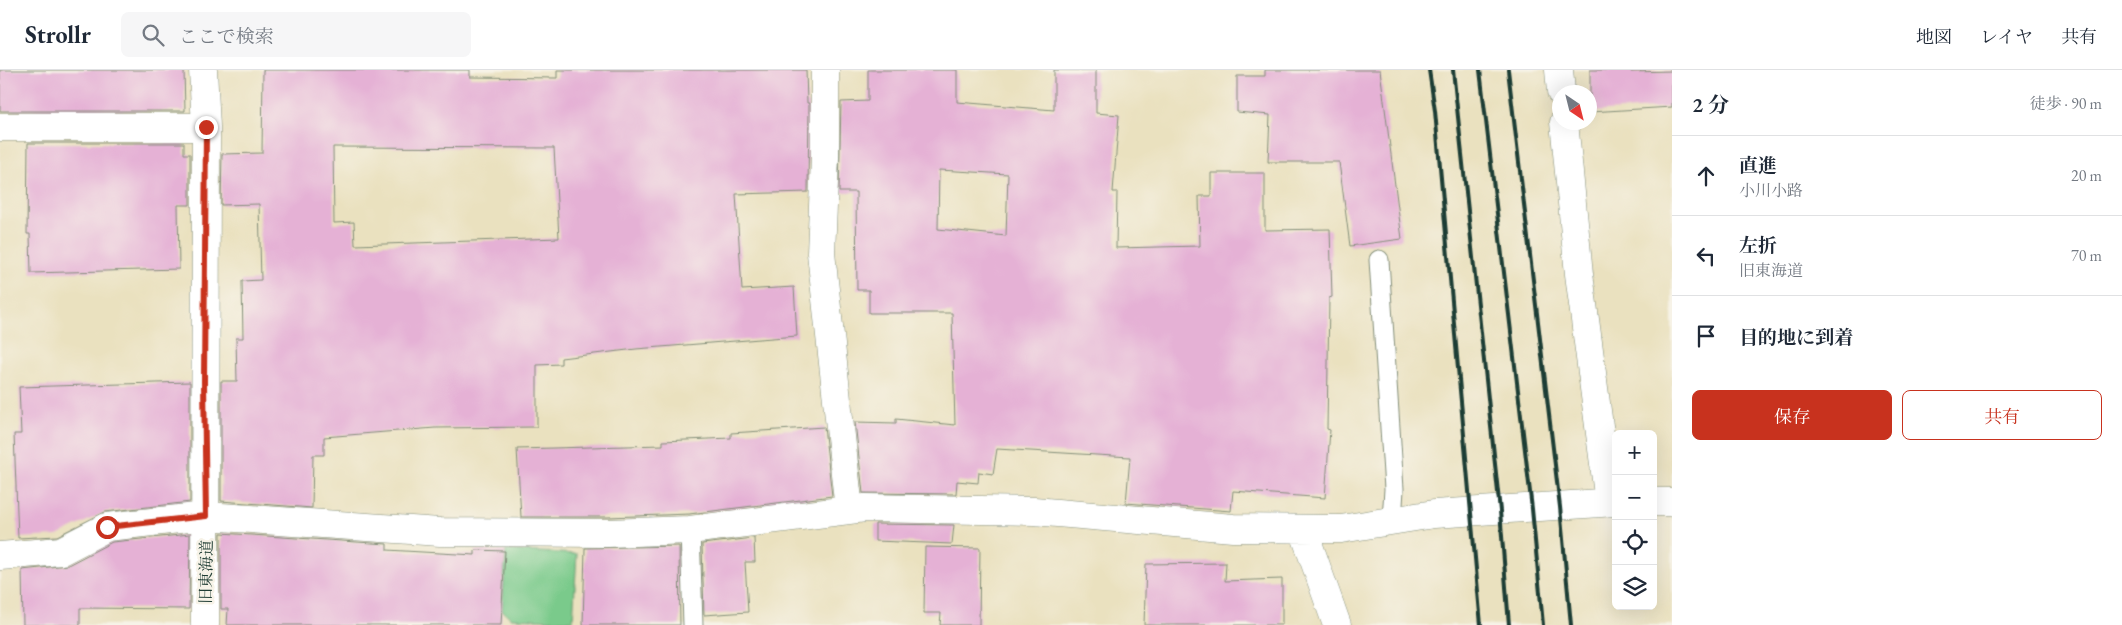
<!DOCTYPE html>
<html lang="ja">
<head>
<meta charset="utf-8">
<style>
  :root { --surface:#fff; --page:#f6f6f7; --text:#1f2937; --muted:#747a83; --line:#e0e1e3; --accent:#c8321e }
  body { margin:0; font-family:"EB Garamond","Noto Serif JP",serif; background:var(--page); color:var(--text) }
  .controls { position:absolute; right:15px; bottom:15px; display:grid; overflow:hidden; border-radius:8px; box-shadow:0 5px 20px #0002 }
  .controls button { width:45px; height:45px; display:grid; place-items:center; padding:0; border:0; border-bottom:1px solid var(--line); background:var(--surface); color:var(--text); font:25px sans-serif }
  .compass { position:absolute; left:1552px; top:15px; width:45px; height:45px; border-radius:50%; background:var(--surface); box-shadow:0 5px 20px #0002; rotate:145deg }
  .stop { position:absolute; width:15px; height:15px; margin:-11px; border:4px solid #c8321e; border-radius:50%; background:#fff }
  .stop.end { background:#c8321e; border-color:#fff; box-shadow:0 1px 5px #0008 }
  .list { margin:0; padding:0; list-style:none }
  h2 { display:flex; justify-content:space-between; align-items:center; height:65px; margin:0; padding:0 20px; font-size:21px }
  h2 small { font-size:16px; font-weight:400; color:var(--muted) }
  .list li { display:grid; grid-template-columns:32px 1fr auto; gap:15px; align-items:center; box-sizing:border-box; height:80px; padding:0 20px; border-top:1px solid var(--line) }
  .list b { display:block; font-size:19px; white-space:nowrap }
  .list p { margin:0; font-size:16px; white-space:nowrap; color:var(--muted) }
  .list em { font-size:16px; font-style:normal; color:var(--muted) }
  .actions { display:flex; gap:10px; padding:15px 20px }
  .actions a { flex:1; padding:11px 0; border:1px solid var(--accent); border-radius:8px; text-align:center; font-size:18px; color:var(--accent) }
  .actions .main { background:var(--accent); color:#fff }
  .icon { flex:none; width:28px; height:28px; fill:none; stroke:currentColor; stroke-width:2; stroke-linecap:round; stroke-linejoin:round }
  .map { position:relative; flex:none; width:1672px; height:555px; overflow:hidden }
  header { display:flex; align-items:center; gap:30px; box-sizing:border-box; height:70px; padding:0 25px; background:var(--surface); border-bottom:1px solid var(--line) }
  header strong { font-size:24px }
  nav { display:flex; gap:28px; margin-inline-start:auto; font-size:18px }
  .search { width:350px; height:45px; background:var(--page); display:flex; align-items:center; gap:12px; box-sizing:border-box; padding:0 18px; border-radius:8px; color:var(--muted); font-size:19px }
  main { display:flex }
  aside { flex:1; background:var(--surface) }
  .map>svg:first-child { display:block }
</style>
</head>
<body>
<header>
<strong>Strollr</strong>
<div class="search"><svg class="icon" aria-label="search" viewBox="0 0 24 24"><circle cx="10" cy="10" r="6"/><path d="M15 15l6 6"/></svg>ここで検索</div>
<nav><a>地図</a><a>レイヤ</a><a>共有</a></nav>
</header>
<main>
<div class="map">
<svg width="1672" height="555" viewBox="0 0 1672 555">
  <rect width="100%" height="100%" fill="#f7f3e8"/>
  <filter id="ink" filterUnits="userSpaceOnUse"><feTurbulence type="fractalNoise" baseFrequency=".02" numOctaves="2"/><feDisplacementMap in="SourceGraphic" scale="10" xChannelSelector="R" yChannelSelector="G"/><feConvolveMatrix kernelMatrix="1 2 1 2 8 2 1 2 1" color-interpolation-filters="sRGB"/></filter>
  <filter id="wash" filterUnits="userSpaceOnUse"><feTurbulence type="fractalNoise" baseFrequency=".0096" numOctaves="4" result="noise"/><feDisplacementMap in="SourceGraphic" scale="20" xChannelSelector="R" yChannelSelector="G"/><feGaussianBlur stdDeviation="1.12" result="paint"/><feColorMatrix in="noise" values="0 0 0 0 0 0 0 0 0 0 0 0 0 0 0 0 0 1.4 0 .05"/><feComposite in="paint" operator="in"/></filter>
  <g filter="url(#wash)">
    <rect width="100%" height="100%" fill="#eae1bf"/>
    <path fill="#7aca8b" stroke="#4c8460" d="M506,480L577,484L573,551L511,548L502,540Z"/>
    <g id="blocks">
      <path fill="#e5b1d5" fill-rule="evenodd" d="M0,0H184L185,41H0Z
        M263,0H470V7L557,8V0H806L807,33H809L808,122L736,124L742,220L794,217L797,266L636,279L561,288V294L537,295V357L435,358L324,367V385H313L312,438L221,431V311H237L236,268H243L242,211L261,210L259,134L221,135L222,84L262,83ZM333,77L554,78L559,168L355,175L354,152L334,153Z
        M868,0H957V32L1054,40V0H1096V43L1119,45L1113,122H1117L1116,178L1200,176L1199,126H1211V103H1265V160L1330,159L1332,227L1329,228L1327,359L1330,360L1325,428L1233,421L1231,441L1126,433L1130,387L997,379L993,404L979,402L978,413L957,411L956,424L863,423L855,352L896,353V349L955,355L952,243H869V220H857L856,122H839L841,32L868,31ZM939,100L1008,104L1006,166L938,159Z
        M1265,0H1380L1402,169L1350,176L1339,92H1268L1270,45L1237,42V6H1265Z
        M1590,0H1631V2L1672,1V37L1590,42Z
        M28,73H184V84H190V135H178L179,199L31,203L30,164H27Z
        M190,312V432L105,442L57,466L18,468L14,364H21L19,317Z
        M824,357L832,426L689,444L608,447H521L517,379L663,375V371L731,368V363Z
        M875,454L954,455L952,474L875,471Z
        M221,463L387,474V480L475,485V480L505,481L501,555H227L228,539H221Z
        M190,464L189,539L80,538V555H23L22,500L68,495L112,472Z
        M754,468L755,492H745L748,542L704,545L702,474Z
        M679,476L680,555H583L585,478Z
        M925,477L980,478L979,555H940L941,543H924Z
        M1226,493L1225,511L1282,509V555H1144L1146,494Z"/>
    </g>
  </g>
  <g filter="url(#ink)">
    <use href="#blocks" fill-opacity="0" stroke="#848f7a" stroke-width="1"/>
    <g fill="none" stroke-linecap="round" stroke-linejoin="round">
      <g stroke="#848f7a" stroke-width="21">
        <path id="lane" d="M1379,190L1394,419L1392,451
          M690,460L693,555"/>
      </g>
      <g stroke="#848f7a" stroke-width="29">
        <path id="street" d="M203,0L206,57L205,555
          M825,0V88L821,183L849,440
          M1559,0L1561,22
          M1564,52L1579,204L1609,432
          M0,57H206
          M1653,432H1672
          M1303,459L1337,555
          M0,486L61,481L107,457L206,446L440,462L608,463L690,460L865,438L1034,441L1233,458L1341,459L1434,444L1616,432"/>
      </g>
      <use href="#lane" stroke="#fff" stroke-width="19"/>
      <use href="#street" stroke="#fff" stroke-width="28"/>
      <path stroke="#1f3d34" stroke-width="4" d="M1429,0L1435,41L1481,555
        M1453,0L1500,441L1509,555
        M1480,0L1532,439L1543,555
        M1508,0L1560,437L1571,555"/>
    </g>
  </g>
  <g fill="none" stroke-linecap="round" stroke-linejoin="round" filter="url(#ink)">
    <path stroke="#c8321e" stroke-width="6" d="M107,457L206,446L204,312L206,57"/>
  </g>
  <g text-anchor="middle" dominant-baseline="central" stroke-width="5" stroke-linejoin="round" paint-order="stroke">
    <g font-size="16" fill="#1f3d34" stroke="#f7f3e8">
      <text transform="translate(206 502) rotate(-89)">旧東海道</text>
    </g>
  </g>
</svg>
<div class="controls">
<button>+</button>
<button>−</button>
<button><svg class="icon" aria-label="locate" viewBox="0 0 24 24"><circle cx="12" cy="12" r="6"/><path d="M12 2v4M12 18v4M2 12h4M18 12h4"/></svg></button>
<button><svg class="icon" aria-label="layers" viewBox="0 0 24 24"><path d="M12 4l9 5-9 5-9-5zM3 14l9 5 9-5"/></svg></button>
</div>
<svg class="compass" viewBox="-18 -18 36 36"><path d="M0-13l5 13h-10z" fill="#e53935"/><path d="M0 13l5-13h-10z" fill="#747a83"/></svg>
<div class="stop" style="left:107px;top:457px"></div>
<div class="stop end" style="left:206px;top:57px"></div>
</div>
<aside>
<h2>2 分<small>徒歩 · 90 m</small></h2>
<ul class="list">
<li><svg class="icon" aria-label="ahead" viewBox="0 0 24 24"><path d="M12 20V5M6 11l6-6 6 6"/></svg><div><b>直進</b><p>小川小路</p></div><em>20 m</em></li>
<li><svg class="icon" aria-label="left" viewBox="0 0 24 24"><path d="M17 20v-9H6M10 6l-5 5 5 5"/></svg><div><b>左折</b><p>旧東海道</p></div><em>70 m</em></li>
<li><svg class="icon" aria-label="arrive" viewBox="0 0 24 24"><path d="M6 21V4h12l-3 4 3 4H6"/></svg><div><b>目的地に到着</b></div></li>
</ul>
<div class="actions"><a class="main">保存</a><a>共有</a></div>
</aside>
</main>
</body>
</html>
